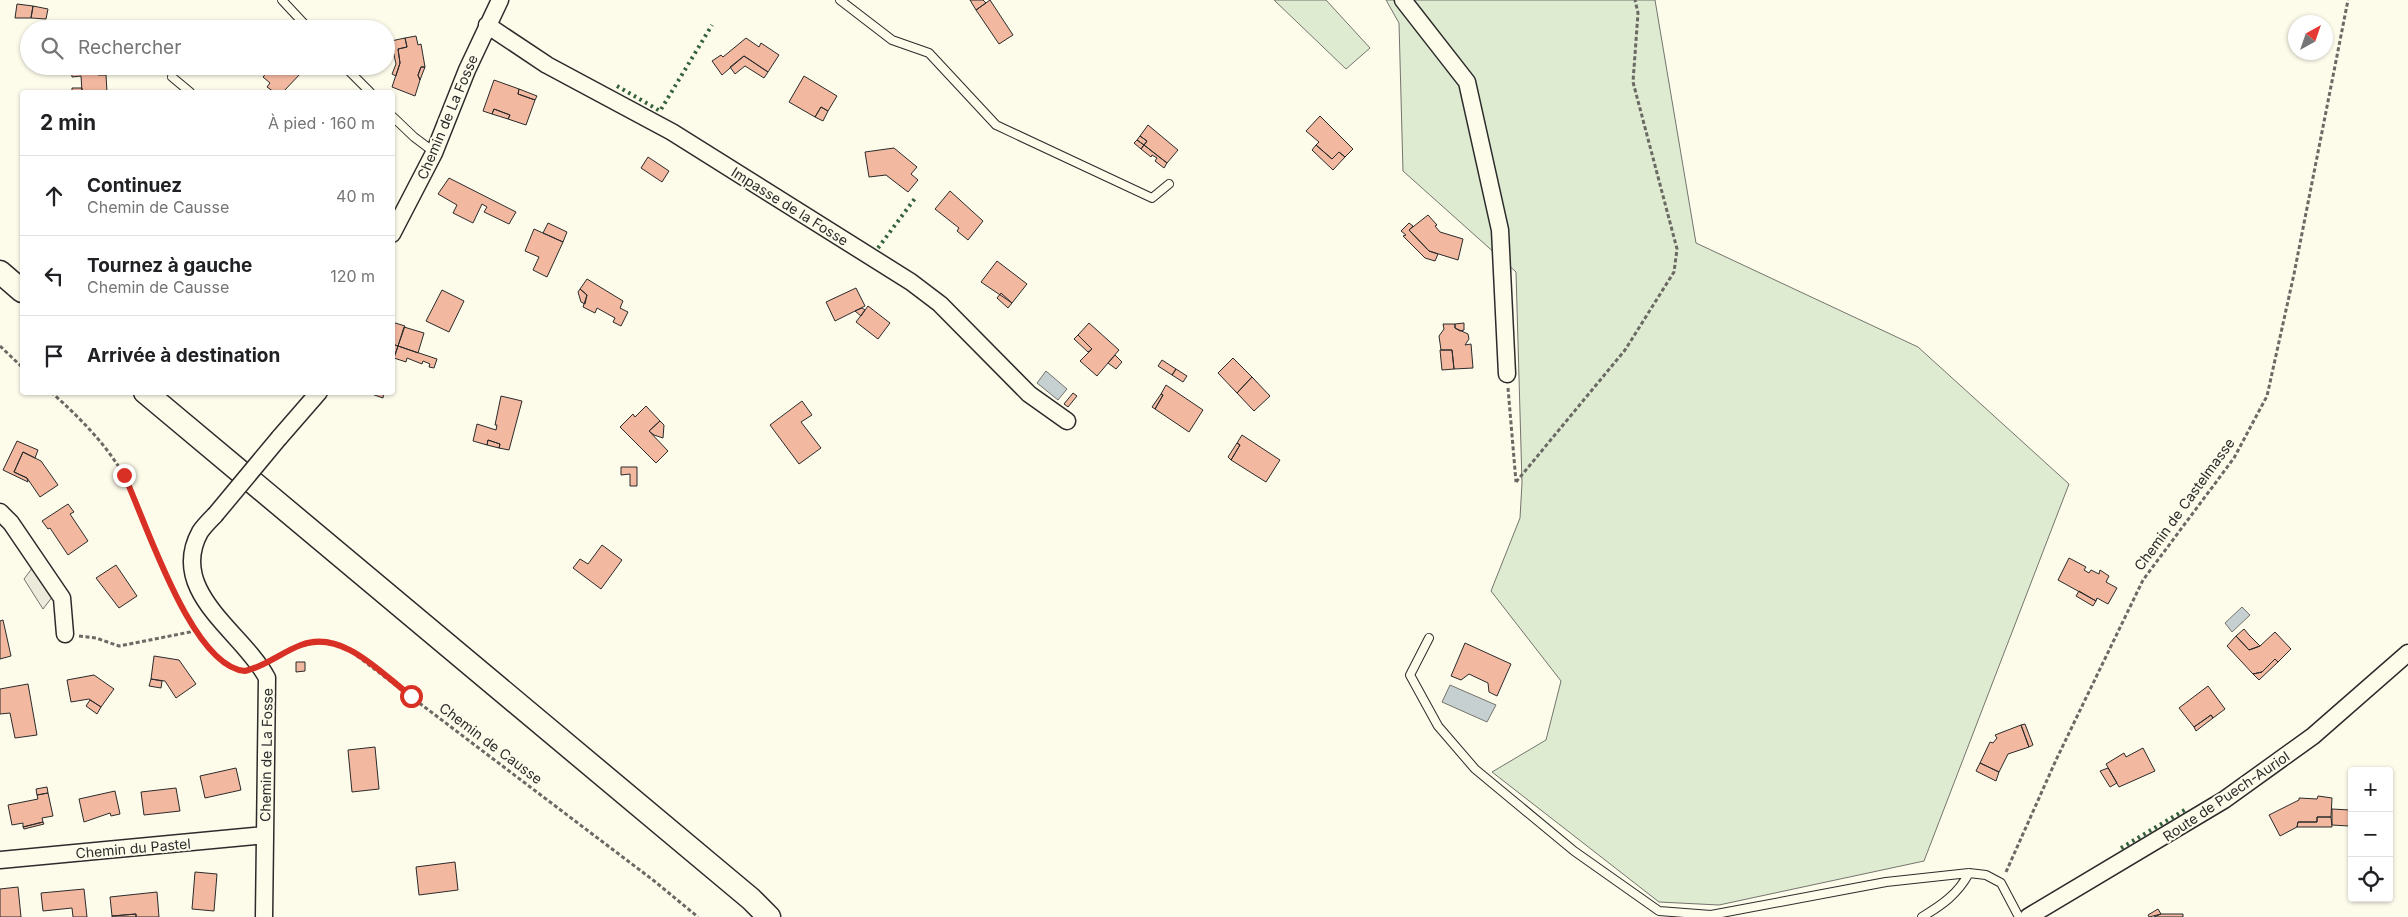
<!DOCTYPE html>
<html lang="fr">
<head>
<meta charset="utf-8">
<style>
  :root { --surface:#fff; --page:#f2f2f2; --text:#202124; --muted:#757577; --line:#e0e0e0 }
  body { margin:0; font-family:Inter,sans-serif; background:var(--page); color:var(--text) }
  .controls { position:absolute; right:15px; bottom:15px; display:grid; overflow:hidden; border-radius:5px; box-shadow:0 1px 4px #0004 }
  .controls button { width:45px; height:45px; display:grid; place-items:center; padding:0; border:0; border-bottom:1px solid var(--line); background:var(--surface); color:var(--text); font:25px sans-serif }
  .compass { position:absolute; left:2288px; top:15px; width:45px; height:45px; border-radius:50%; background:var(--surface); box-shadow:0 1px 4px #0004; rotate:40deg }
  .stop { position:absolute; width:15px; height:15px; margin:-11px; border:4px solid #d93025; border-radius:50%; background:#fff }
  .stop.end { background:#d93025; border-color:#fff; box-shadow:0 1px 5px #0008 }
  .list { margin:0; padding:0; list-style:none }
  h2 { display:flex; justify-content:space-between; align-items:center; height:65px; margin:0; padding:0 20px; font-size:21px }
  h2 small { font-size:16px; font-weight:400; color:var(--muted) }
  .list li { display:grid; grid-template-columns:32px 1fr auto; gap:15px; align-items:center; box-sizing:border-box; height:80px; padding:0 20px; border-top:1px solid var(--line) }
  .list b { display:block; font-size:19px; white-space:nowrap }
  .list p { margin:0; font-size:16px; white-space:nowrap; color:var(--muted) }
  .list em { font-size:16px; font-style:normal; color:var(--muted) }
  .icon { flex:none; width:28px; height:28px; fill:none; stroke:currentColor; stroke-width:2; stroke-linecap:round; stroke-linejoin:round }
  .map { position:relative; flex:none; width:2408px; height:917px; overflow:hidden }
  .search { position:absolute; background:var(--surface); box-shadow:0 1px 4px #0004; left:20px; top:20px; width:375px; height:55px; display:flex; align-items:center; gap:12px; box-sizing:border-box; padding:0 18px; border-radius:28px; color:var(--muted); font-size:19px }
  .panel { position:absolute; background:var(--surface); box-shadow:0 1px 4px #0004; left:20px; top:90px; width:375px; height:305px; border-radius:5px }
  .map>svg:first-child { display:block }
</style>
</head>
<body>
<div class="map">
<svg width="2408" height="917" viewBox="0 0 2408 917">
  <rect width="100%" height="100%" fill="#fdfbea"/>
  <path fill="#deebd1" stroke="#74746e" d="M1274,0H1326L1370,48L1346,69Z
    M1386,0H1655L1696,243L1918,347L2069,484L1924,861L1719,905L1659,902L1492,772L1546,740L1561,681L1491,591L1520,518L1522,483L1516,272L1403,171L1399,23Z"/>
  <path fill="#eceadb" stroke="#74746e" d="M33,567L53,596L43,609L24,579Z"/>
  <path fill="#c7d0d0" stroke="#74746e" d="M1046,371L1067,389L1058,400L1037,383Z
    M2242,607L2250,615L2232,632L2225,623Z
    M1450,685L1496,705L1487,722L1442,702Z"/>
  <path fill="#f2b8a0" stroke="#2b2b2b" d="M970,0H983L986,3L976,10Z
    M990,0L1013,35L999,44L976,10Z
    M17,4L33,6L31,18H15Z
    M33,6L48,9L46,19L31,18Z
    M416,36L418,45L421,44L425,67H421L418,75L420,80L415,96L392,87L400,63L398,49L407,47L405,38Z
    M405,38L407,47L398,49L400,63L396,76L392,74L396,64L391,41Z
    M746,38L759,47L761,43L779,55L768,72L744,56L722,75L712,61L721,55L723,57Z
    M744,56L768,72L764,78L745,66L735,74L730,67Z
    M71,66L98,68V75H106L107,92H82L81,76L72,77Z
    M272,66H295L302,72L283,92H274L267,87L270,83L263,77Z
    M421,67H425L420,80L418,75Z
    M804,76L837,96L828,111L821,107L815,117L789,102Z
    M494,80L519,89L518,94L535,100L526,125L508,119L510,115L494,109L492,114L483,111Z
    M72,88H82V92H72Z
    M519,89L537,96L535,100L518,94Z
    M821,107L828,111L823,121L815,117Z
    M494,109L510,115L508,119L492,114Z
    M1320,116L1353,149L1345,157L1339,152L1332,159L1316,145L1319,142L1306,131Z
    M1148,125L1178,150L1167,163L1144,145L1147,141L1140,136Z
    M1140,136L1147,141L1144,145L1137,140Z
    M1137,140L1144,145L1141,149L1134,143Z
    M1144,145L1167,163L1164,168L1155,161L1157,158L1152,155L1151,157L1141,149Z
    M1316,145L1332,159L1339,152L1345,157L1333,170L1312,150Z
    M894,148L917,167L911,174L918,180L908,192L886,175L869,177L865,152Z
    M648,157L669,171L662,182L641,168Z
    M449,178L516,212L509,224L484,212L487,207L482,204L473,223L453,213L457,205L438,194Z
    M950,191L983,221L968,240L957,231L959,228L935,209Z
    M1428,215L1437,225L1435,226L1440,232L1463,239L1458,260L1429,251L1409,230Z
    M548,223L567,232L563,242L543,233Z
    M1409,223L1413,226L1409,230L1429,251L1438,254L1435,261L1425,258L1403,236L1406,235L1401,231Z
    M534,229L563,242L547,277L533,270L539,257L525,251Z
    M997,261L1027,284L1012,303L981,282Z
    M587,279L623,301L620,308L628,312L621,326L613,322L615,318L597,308L595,313L583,307L587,295L580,289Z
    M856,288L865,306L835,321L826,302Z
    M580,289L587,295L585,304L581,302L578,292Z
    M442,290L464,301L449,332L426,321Z
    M1001,293L1012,303L1008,308L997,298Z
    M868,306L890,323L878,339L856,322Z
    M862,308L865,310L861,316L855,311Z
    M392,322L405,326L398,346L392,344Z
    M1089,323L1119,350L1097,376L1080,361L1092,349L1078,335Z
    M1464,323V330L1460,331L1455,328V324Z
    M1443,324H1455V328L1468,334L1469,339L1465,345L1471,344L1473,368L1454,369L1452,350H1441L1439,336L1444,329Z
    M404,327L424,333L418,353L398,346Z
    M1078,335L1092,349L1088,352L1074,339Z
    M392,344L398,346L392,363Z
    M398,346L437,359L434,368L429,367L430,364L423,361L422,364L407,358L406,362L394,358Z
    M1440,350H1452L1454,369L1442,370Z
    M1115,355L1122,362L1116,369L1108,363Z
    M1233,358L1252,377L1237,393L1218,373Z
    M1162,360L1176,369L1172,375L1158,366Z
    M1176,369L1187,376L1183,382L1172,375Z
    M1252,377L1270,396L1254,411L1237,393Z
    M1166,385L1203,410L1189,432L1155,409L1163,395L1161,394Z
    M366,392H384L383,398Z
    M1073,393L1077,396L1068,407L1064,404Z
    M1161,394L1163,395L1155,409L1152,407Z
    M501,396L522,401L509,450L499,448L500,444L488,440L487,445L473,441L477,424L496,430L497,425H495Z
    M802,401L812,415L801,422L821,448L799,464L770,425Z
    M646,406L660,421L649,431L668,451L656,463L620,427L633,414L635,417Z
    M660,421L664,425L663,438L654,435L649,431Z
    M1242,435L1280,460L1266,482L1231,460L1240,445L1237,443Z
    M488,440L500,444L499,448L487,445Z
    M17,441L38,450L35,458L23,452L14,472L27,478L28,482L3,470Z
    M1237,443L1240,445L1231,460L1228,457Z
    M23,452L41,461L58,485L40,497L27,478L14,472Z
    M621,467H637V486H630V474L621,475Z
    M68,504L74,512L70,514L88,541L68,555L50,528L48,529L42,521Z
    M602,545L622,560L601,589L573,568L580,559L588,564Z
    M2069,558L2086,567L2084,570L2089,573L2091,570L2099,574L2100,570L2109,576L2106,582L2117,588L2108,604L2097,598L2096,601L2058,580Z
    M116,565L137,596L119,608L96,578Z
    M2079,591L2096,601L2093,606L2076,596Z
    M3,620L11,656L0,659V621Z
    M2244,629L2249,635L2260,646L2249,650L2236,636Z
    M2275,632L2291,649L2278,662L2275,659L2262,672L2253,674L2227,646L2236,636L2249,650L2260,646Z
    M1465,643L1511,664L1497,696L1489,692L1488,683L1469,674L1461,680L1451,676Z
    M154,656L179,660L196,684L176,698L165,681L151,679Z
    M2275,659L2278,662L2259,680L2253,674L2262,672Z
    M296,662H305V671L296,672Z
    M94,675L114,689L101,707L89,699L71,702L67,680Z
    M151,679L162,681L161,688L149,686Z
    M28,684L37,735L15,738L10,713L0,714V689Z
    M2208,686L2225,709L2213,718L2211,715L2194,727L2179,708Z
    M90,700L101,707L97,714L86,706Z
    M2211,715L2213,718L2196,731L2194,727Z
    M2025,724L2033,745L2029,747L2021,725Z
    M2021,725L2029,747L2008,754L1999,772L1980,763L1990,742L1993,743L1997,738L1995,735Z
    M375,747L379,789L352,792L348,750Z
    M2143,748L2155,771L2119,787L2106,764L2124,753L2126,757Z
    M1980,763L1999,772L1996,781L1976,771Z
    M236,768L241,790L205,798L200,776Z
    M2108,768L2117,783L2110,787L2100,771Z
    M47,787L48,793L37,795L36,789Z
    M176,788L180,811L144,815L141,792Z
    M115,791L120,814L111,816L110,813L84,822L79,799Z
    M48,793L53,816L42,818L43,822L23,827V823L12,825L8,805L38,799L37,795Z
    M2318,796L2332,798L2331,817H2317V822H2298L2297,827L2280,836L2269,815L2299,800V798L2317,799Z
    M2332,809L2350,810L2349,826L2332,825Z
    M2317,817H2331L2332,827H2297L2298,822H2317Z
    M43,822L44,824L24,829L23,827Z
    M455,862L458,890L419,895L416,867Z
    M195,872L217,874L214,911L192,909Z
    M18,887L21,917H0V889Z
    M84,889L87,917H73L72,908L43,911L41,893Z
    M157,892L159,917H136V914L112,916L110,897Z
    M2158,909L2161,914L2149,917L2148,915Z
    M136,914V917H112V916Z
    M2161,914H2183V917H2154Z"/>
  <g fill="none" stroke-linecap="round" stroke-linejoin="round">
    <g stroke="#2b2b2b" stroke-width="10">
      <path id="service" d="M282,0L309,29
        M840,0L892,40L929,53L996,125L1152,198L1169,184
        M344,66L370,92
        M172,77L190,92
        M392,116L414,137L434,152
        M1429,638L1410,675L1438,726L1475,769L1574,851L1659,911L1711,915L1886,882L1969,873L1986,875L2001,883L2019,917
        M1922,917C1942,905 1958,894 1969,873"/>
    </g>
    <g stroke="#2b2b2b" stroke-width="19">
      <path id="minor" d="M1403,0L1467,82L1500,230L1507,374
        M487,25L547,65L672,132L911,282L940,304L1029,394L1067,421
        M392,234L434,153L467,70L500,0
        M279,438L319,392
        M0,512L11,523L62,598L65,634
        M215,515C210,520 204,526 200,532C167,592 244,633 267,678L264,917
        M0,860L265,835
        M2028,917L2224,800L2313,736L2408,653"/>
    </g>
    <g stroke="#2b2b2b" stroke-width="25">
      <path id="secondary" d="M0,272L22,291
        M145,392L751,899L769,917"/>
    </g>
    <path stroke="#6a6964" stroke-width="3" stroke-dasharray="4 2.5" stroke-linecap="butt" d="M0,346L22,367
      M1508,388L1516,482
      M51,392C79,417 105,443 124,475C148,518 189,666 244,671
      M1516,482L1625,350L1674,272L1677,249L1633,82L1638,13L1635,0
      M79,636L96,638L119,646L190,632L195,629
      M272,658C299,646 319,636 348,649L653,880L698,917
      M2006,872L2056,760L2143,580L2234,458L2267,396L2294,274L2348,0"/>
    <use href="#service" stroke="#fdfbea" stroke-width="8"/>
    <use href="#minor" stroke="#fdfbea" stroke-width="16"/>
    <use href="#secondary" stroke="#fdfbea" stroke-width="22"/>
    <g stroke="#2b2b2b" stroke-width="19" stroke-linecap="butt">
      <path id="minor-bridge" d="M215,515L279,438"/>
    </g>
    <use href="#minor-bridge" stroke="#fdfbea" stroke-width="16"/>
    <path stroke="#34623c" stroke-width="4" stroke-dasharray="2.5 4" stroke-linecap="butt" d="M617,86L660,111L712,25
      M878,248L916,197
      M2121,848L2188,808"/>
  </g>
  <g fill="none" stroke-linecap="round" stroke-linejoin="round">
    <path stroke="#d93025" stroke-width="6" d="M124,475C145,519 191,667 245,671C264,667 282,652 301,645C342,629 381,673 411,696"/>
  </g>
  <g text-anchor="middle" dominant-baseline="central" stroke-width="4" stroke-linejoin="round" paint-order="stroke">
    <g font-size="14" fill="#2b2b2b" stroke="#fdfbea">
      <text transform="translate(447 117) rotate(-67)">Chemin de La Fosse</text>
      <text transform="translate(790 206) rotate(32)">Impasse de la Fosse</text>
      <text transform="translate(2184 504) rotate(-54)">Chemin de Castelmasse</text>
      <text transform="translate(491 743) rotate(37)">Chemin de Causse</text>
      <text transform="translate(266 755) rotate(-89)">Chemin de La Fosse</text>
      <text transform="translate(2226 796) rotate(-34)">Route de Puech-Auriol</text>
      <text transform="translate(133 848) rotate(-5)">Chemin du Pastel</text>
    </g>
  </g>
</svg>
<div class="controls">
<button>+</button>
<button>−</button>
<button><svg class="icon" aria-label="locate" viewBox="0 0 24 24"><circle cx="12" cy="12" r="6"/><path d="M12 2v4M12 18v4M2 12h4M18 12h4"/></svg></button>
</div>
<svg class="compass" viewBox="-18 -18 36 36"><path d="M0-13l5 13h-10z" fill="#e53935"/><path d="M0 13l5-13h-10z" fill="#757577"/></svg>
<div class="stop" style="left:411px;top:696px"></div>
<div class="stop end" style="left:124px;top:475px"></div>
<div class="search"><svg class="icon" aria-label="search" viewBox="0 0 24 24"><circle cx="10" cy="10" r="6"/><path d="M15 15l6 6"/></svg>Rechercher</div>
<section class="panel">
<h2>2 min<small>À pied · 160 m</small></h2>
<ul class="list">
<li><svg class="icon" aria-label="ahead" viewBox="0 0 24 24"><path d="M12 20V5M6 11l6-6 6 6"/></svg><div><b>Continuez</b><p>Chemin de Causse</p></div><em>40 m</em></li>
<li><svg class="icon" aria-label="left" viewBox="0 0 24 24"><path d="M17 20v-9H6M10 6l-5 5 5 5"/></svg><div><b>Tournez à gauche</b><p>Chemin de Causse</p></div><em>120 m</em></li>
<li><svg class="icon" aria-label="arrive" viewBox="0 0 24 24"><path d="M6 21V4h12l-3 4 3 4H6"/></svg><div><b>Arrivée à destination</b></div></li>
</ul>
</section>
</div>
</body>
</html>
